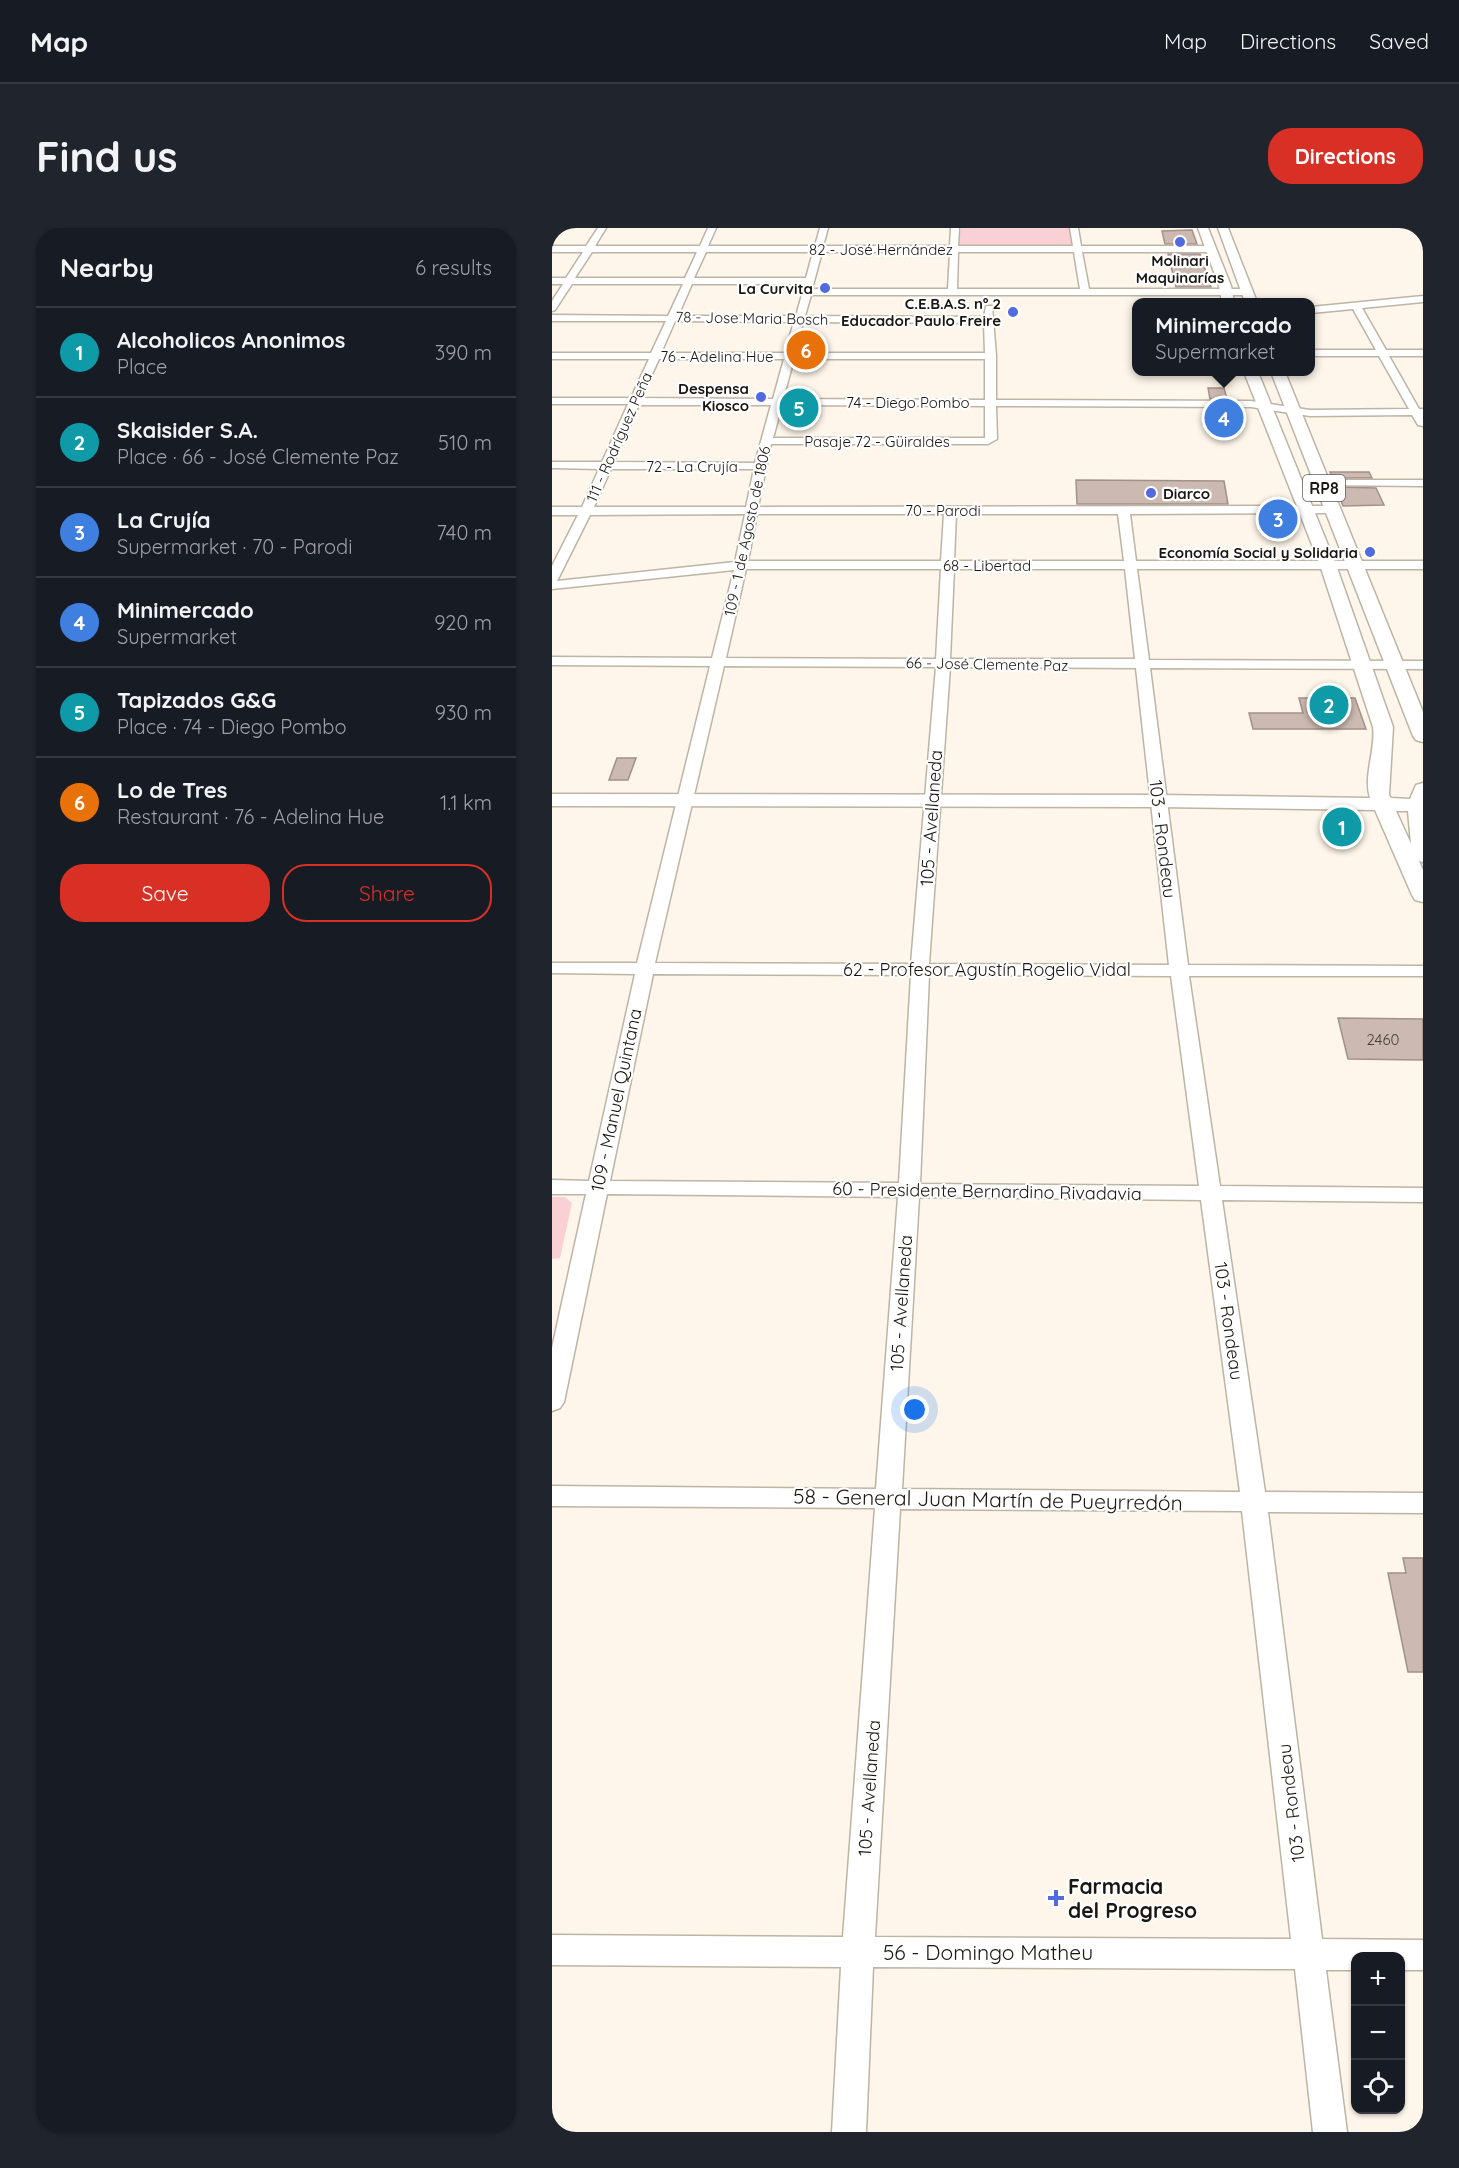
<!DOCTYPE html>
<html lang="en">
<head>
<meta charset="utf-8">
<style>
  :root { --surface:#171b24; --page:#20242c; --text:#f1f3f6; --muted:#9ea1a6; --line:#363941; --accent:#d93025 }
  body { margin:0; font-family:Quicksand,sans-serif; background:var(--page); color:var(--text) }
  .controls { position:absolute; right:18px; bottom:18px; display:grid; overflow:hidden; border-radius:12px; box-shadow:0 2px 4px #0004 }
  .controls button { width:54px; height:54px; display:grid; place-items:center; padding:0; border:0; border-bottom:2px solid var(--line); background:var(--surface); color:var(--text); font:30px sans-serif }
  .you { position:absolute; left:363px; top:1182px; width:21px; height:21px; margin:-15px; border:4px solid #fff; border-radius:50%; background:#1a73e8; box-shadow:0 0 0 9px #1a73e833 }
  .badge { display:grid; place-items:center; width:39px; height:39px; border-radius:50%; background:var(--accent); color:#fff; font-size:20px; font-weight:700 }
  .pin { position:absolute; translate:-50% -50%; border:3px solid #fff; box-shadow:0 2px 6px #0006 }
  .popup { position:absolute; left:580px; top:70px; width:183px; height:78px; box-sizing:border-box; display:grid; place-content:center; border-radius:12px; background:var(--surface); filter:drop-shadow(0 2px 4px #0005); font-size:20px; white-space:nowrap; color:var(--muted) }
  .popup b { font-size:22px; color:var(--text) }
  .popup::after { content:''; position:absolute; left:50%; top:100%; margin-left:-12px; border:12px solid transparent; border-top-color:var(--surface) }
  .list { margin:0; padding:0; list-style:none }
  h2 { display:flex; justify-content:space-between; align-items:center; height:78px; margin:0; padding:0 24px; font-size:26px }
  h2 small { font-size:20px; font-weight:400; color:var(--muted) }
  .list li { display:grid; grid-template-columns:39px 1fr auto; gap:18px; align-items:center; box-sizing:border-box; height:90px; padding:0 24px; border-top:2px solid var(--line) }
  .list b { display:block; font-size:22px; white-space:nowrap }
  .list p { margin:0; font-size:20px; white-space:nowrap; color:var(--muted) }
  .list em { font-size:20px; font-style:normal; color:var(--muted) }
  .actions { display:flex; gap:12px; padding:18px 24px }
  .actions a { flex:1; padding:14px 0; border:2px solid var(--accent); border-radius:24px; text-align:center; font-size:21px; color:var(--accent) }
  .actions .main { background:var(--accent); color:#fff }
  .icon { flex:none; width:33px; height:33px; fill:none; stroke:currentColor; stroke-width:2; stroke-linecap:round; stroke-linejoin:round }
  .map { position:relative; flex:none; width:871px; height:1904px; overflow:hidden; border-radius:24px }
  header { display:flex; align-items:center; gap:36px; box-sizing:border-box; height:84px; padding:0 30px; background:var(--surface); border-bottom:2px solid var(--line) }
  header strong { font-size:28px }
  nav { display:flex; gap:33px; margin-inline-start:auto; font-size:21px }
  .intro { display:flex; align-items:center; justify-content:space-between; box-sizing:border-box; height:144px; padding:0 36px }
  h1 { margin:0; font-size:42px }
  .button { padding:15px 27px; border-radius:24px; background:var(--accent); color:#fff; font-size:21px; font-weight:700 }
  main { display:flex; gap:36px; padding:0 36px }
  aside { flex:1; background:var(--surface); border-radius:24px; box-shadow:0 2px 4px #0004 }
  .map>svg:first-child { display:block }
</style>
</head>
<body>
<header>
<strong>Map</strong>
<nav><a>Map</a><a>Directions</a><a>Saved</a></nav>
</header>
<div class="intro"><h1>Find us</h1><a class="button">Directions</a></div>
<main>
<aside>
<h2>Nearby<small>6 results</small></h2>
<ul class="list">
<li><span class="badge" style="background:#0f9aa8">1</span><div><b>Alcoholicos Anonimos</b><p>Place</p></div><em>390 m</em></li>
<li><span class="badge" style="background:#0f9aa8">2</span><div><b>Skaisider S.A.</b><p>Place · 66 - José Clemente Paz</p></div><em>510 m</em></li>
<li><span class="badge" style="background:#3f7fe0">3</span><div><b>La Crujía</b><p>Supermarket · 70 - Parodi</p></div><em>740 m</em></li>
<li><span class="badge" style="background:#3f7fe0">4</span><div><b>Minimercado</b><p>Supermarket</p></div><em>920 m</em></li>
<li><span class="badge" style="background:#0f9aa8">5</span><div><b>Tapizados G&amp;G</b><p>Place · 74 - Diego Pombo</p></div><em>930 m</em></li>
<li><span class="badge" style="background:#e8710a">6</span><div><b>Lo de Tres</b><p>Restaurant · 76 - Adelina Hue</p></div><em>1.1 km</em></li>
</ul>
<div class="actions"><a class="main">Save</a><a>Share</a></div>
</aside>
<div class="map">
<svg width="871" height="1904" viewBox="0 0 871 1904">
  <rect width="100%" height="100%" fill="#fef6ea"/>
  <path fill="#f9d1d4" d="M409,0H517L520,20L406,19Z
    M0,969H13L20,975L8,1030L0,1031Z"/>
  <path fill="#ccbab2" stroke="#a29189" stroke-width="1.5" d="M640,2L645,16H613L610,3Z
    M616,26H648L659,59H624Z
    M656,160H672L675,171H658Z
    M661,181H678L682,192H665Z
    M778,244H817L820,250H780Z
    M524,252L672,253L676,276H525Z
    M784,259L824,260L832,277L791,278Z
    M747,470H803L814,501H701L697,485H751Z
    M65,530H84L76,552H57Z
    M777,586H796L803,612H784Z
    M786,790L871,791V832L796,831Z
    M851,1330H871V1444H856L836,1345H854Z"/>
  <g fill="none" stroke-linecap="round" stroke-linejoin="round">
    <g stroke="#bdb4a5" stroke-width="3">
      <path id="minor" d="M46,0H54L43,18H148L156,0H164L156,18H263L268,0H276L271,18H398L399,0H407L406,18H521L518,0H526L529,18H659L663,21L659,24H530L537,61H694L699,64L694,67H259L253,88L432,89L434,78H440L444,128V172L699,173L758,182L857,181L827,128H759V122H824L801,81L759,85V79L871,68V74L810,80L834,122H871V128H837L867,181H871V198L866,197L860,187L758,188L699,179L444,178L445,211L436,216H219L206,279L781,278L785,279V285L578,286L584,333H871V341H585L597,432L871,433V441L598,440L636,737L871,738V748H637L668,958L871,960V974L670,972L713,1264L871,1265V1285L716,1284L770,1711L871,1712V1742H848V1728H804V1742H774L795,1904H761L743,1741L321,1739L314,1904H280L289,1739L0,1737V1707L291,1709L323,1280L0,1278V1258L324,1261L346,969L55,966L12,1174L8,1180L0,1183V1120L34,966H0V952L37,953L83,746L0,745V735H85L158,438L0,437V429L160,430L182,342L0,361V338L26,287H0V279H30L47,241L0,240V234H50L76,176H0V170H79L97,131H0V125H99L114,93H0V87L116,88L131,56H20L3,82L0,83V73L11,56H0V50H14L31,24H0V18H34ZM40,24H145L133,50H23ZM154,24H261L254,50H142ZM270,24H398L396,61H260ZM406,24H522L528,61H405ZM140,56H253L244,88H126ZM123,93L242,94L233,125H109ZM251,94L432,95L433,125H243ZM107,131H232L221,171L89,170ZM242,131H433V172L231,171ZM87,177H219L203,235L62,234ZM230,177L433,178V210H221ZM59,241H202L194,279H42ZM193,286L183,334L5,353L38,287ZM205,286H392L389,333H196ZM404,286H566L572,333H402ZM194,341H389L384,431L174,430ZM402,341H573L583,431H398ZM172,438L384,439L359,736L103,735ZM398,439L584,440L617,737L377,736ZM101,746L359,747L347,955L58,953ZM377,747L619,748L647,958L368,956ZM367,969L649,972L688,1264L350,1261ZM348,1281L690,1283L739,1711L323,1709Z
        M770,252H871V258L766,257L764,255Z"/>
    </g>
    <g stroke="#bdb4a5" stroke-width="3">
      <path id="major" d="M646,0H656L679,58L682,74H670L667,58Z
        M666,0H676L705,74H693Z
        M692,144H706L784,337L841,499L837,567L839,570L858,571L864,557L871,555V634L867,633L871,642V674L863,672L860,667L823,582L607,579L0,578V566L607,567L818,570C811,547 824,522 821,499L768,337ZM844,583H856L859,616Z
        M719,144H733L871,484V514L864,512L861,508Z"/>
    </g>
    <use href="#minor" fill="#fff" fill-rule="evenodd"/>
    <use href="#major" fill="#fff" fill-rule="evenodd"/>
  </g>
  <g fill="#516adf" stroke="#fff" stroke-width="2">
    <circle cx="628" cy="14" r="6"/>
    <circle cx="273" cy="60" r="6"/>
    <circle cx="461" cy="84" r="6"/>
    <circle cx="209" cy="169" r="6"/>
    <circle cx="599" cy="265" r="6"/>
    <circle cx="818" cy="324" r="6"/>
    <path d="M501 1661h6v6h6v6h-6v6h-6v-6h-6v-6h6z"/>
  </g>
  <g text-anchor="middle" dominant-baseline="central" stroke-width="4.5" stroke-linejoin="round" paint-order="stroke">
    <g font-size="15" fill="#1a1712" stroke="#fff">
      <text x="329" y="21">82 - José Hernández</text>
      <text transform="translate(200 90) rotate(1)">78 - Jose Maria Bosch</text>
      <text x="165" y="128">76 - Adelina Hue</text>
      <text x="356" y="174">74 - Diego Pombo</text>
      <text transform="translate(67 209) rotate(-66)">111 - Rodríguez Peña</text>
      <text x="325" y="213">Pasaje 72 - Güiraldes</text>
      <text x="140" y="238">72 - La Crujía</text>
      <text x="391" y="282">70 - Parodi</text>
      <text transform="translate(195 303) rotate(-78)">109 - 1 de Agosto de 1806</text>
      <text x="435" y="337">68 - Libertad</text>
      <text transform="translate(435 436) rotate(1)">66 - José Clemente Paz</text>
    </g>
    <g font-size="15" font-weight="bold" fill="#1a1712" stroke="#fff" text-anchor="end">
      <text x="628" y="32" text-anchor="middle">Molinari<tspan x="628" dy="17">Maquinarías</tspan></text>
      <text x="261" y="60">La Curvita</text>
      <text x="449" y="75">C.E.B.A.S. nº 2<tspan x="449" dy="17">Educador Paulo Freire</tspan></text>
      <text x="197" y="160">Despensa<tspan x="197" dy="17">Kiosco</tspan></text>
      <text x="611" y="265" text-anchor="start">Diarco</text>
      <text x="806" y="324">Economía Social y Solidaria</text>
    </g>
    <g font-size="15" fill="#46403a">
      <text x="831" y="811">2460</text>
    </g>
    <rect fill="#fff" stroke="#5f5d59" stroke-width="1.5" x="751" y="247" width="42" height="26" rx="4.5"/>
    <g font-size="16" font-weight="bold" fill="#1a1712">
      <text x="772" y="260">RP8</text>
    </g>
    <g font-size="18" fill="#1a1712" stroke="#fff">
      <text transform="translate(379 590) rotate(-86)">105 - Avellaneda</text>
      <text transform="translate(611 611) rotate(83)">103 - Rondeau</text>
      <text x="435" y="741">62 - Profesor Agustín Rogelio Vidal</text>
      <text transform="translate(64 872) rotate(-78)">109 - Manuel Quintana</text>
      <text transform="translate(435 963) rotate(1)">60 - Presidente Bernardino Rivadavia</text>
      <text transform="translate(349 1075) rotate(-86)">105 - Avellaneda</text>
      <text transform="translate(677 1093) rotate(82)">103 - Rondeau</text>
      <text transform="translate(317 1560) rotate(-86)">105 - Avellaneda</text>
      <text transform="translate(739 1575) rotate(-97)">103 - Rondeau</text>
    </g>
    <g font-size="21" fill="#1a1712" stroke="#fff">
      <text transform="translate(436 1271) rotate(1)">58 - General Juan Martín de Pueyrredón</text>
      <text x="436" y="1724">56 - Domingo Matheu</text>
    </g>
    <g font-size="21" font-weight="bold" fill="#1a1712" stroke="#fff" text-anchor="start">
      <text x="516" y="1658">Farmacia<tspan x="516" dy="24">del Progreso</tspan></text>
    </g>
  </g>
</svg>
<div class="controls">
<button>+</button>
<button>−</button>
<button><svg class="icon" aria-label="locate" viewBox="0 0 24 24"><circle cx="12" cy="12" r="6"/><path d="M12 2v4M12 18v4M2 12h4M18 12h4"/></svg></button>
</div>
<div class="you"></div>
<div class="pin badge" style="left:790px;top:599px;background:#0f9aa8">1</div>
<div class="pin badge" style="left:777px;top:477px;background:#0f9aa8">2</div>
<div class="pin badge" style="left:726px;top:291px;background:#3f7fe0">3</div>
<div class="pin badge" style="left:672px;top:190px;background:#3f7fe0">4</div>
<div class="popup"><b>Minimercado</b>Supermarket</div>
<div class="pin badge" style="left:247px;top:180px;background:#0f9aa8">5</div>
<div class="pin badge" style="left:254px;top:122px;background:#e8710a">6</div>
</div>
</main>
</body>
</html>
